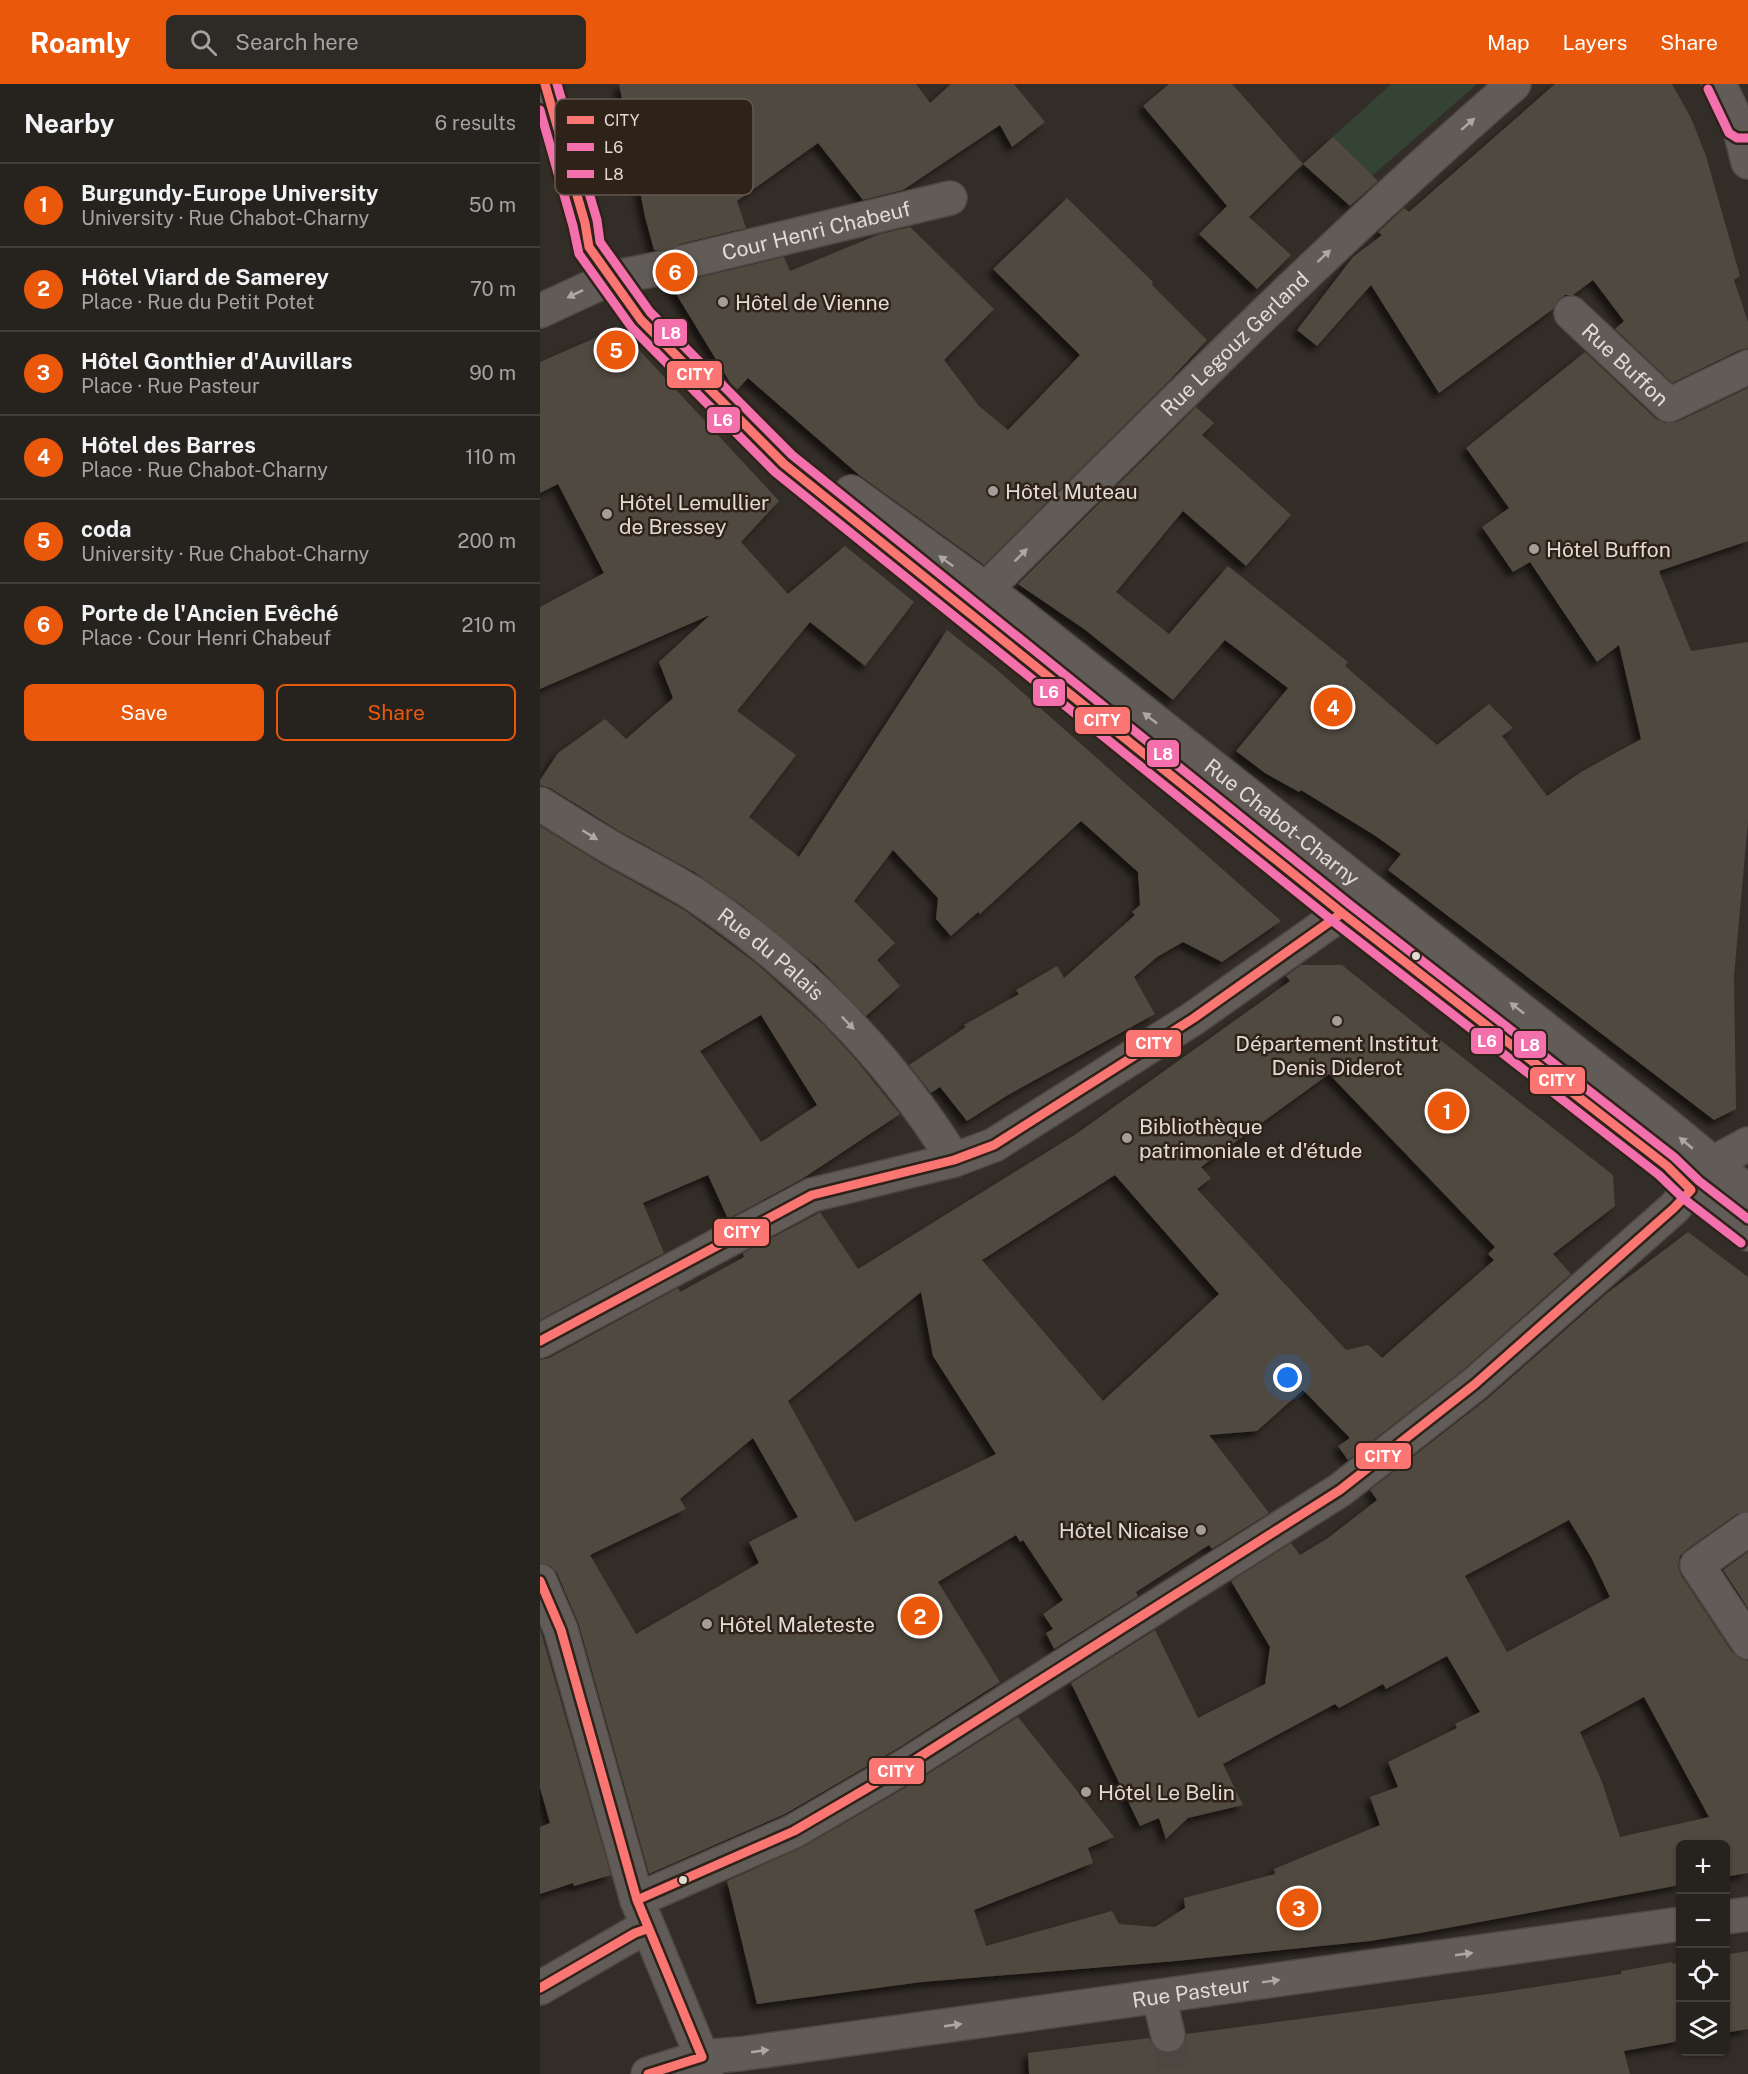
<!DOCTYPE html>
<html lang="en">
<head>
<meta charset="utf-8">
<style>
  :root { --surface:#26221d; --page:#2e2a26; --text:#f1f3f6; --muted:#a4a4a4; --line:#423f3b; --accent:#ea580c }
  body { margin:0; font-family:"Public Sans",sans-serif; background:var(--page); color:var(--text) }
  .controls { position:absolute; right:18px; bottom:18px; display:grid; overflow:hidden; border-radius:9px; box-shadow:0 2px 4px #0004 }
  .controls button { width:54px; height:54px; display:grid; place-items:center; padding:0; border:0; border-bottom:2px solid var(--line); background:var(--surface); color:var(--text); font:30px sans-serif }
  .you { position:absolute; left:748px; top:1294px; width:21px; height:21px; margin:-15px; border:4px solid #fff; border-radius:50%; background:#1a73e8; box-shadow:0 0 0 9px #1a73e833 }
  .badge { display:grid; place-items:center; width:39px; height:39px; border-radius:50%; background:var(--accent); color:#fff; font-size:20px; font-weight:700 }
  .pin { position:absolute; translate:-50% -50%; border:3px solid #fff; box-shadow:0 2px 6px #0006 }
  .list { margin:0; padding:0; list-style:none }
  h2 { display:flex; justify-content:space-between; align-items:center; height:78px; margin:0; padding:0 24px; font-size:26px }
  h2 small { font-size:20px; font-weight:400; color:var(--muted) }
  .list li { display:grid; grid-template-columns:39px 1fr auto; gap:18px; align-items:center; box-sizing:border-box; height:84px; padding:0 24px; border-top:2px solid var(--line) }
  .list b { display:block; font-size:22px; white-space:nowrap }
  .list p { margin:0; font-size:20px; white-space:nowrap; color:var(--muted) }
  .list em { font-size:20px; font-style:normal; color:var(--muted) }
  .actions { display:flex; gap:12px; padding:18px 24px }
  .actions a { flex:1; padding:14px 0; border:2px solid var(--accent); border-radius:9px; text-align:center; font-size:21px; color:var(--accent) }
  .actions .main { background:var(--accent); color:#fff }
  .icon { flex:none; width:33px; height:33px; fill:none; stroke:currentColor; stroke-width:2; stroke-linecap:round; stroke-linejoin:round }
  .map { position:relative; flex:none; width:1208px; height:1990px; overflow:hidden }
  header { display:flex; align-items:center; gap:36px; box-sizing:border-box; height:84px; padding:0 30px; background:var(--accent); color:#fff }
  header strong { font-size:28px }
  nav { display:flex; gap:33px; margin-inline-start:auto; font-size:21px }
  .search { width:420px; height:54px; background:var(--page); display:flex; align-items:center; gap:15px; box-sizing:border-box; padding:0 21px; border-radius:9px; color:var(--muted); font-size:22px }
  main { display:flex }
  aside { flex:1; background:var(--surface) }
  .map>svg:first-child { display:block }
</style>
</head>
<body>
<header>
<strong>Roamly</strong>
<div class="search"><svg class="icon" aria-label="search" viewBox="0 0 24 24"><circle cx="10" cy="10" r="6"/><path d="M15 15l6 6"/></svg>Search here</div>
<nav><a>Map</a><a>Layers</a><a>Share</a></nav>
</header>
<main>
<aside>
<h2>Nearby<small>6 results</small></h2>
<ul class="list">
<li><span class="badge">1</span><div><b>Burgundy-Europe University</b><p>University · Rue Chabot-Charny</p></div><em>50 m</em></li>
<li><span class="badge">2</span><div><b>Hôtel Viard de Samerey</b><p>Place · Rue du Petit Potet</p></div><em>70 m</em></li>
<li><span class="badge">3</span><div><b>Hôtel Gonthier d'Auvillars</b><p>Place · Rue Pasteur</p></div><em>90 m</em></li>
<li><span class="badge">4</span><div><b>Hôtel des Barres</b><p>Place · Rue Chabot-Charny</p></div><em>110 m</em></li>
<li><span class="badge">5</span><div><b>coda</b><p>University · Rue Chabot-Charny</p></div><em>200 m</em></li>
<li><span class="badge">6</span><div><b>Porte de l'Ancien Evêché</b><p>Place · Cour Henri Chabeuf</p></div><em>210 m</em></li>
</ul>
<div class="actions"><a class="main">Save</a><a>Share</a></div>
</aside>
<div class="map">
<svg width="1208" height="1990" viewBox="0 0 1208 1990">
  <defs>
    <filter id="shadow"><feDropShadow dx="-5.5" dy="5.5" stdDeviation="3" flood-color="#0009"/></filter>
  </defs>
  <rect width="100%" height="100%" fill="#332d27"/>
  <path fill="#344334" d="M851,0H937L832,92L763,80Z"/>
  <path fill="#504841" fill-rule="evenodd" filter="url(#shadow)" d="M79,0H376L390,19L411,0H474L505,38L472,63L460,41L363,106L323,116L278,59L197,117L206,144L140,160L129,167L114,166L105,133Z
    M629,0H692L763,80L709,133L751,171L717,205L659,150L687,122L603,22Z
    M1015,0H1132L1151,34L1166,72L1200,192L1194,196L1208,238V264L1200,266L1132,299L1075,245L1084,237L1053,196L1033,211H1025L1018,216L1013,225L899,309L831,201L777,262L757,246L813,173L842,151L838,148L864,124L869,128Z
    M793,53L838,97L810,122L763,80Z
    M527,114L613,198L612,201L667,256L627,299L444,481L319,391L208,294L197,306L191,300L130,200L137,195L148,196L244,173L250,187L340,150L370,143L454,225L404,276L439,322L468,346L540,271L453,185Z
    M62,251L89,255L239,417L201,458L248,510L305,462L374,518L325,582L270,538L197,627L256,671L209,733L259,773L407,546L455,584L741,837L682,878L643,858L617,873L594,893L615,930L468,1011L427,1037L400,1003L391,1009L369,981L426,943L424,941L479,910L476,906L517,882L524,894L595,831L592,828L600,821L598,788L541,737L440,830L438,828L411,852L396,835L398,814L353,766L314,817L355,859L337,876L360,902L326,932L277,882L203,822L154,788L79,747L10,704L0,701V696L18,669L65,635L86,655L133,614L119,578L170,531L0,605V523L64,489L18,400L0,409V278Z
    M1045,268L1116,335L1126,339L1137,338L1208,304V457L1119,487L1151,567L1208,558V738L1194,892L1196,1025L1174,1036L848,786L861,770L834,751L761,706L759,708L725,689L696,667L748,604L685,556L633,616L544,545L478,500L656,323L674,339L662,351L751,431L706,482L643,427L576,508L629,550L688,482L808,578L805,582L897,661L949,620L973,644L962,652L1007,712L1041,688L1101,655L1079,561L1057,578L990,478L973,488L942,443L969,424L926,364Z
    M0,742L60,779L144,826L217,880L285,942L316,976L360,1030L262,1095L188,1135L168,1091L103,1119L124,1169L0,1236ZM221,931L277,1021L221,1058L160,967Z
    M761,881H802L898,958L899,955L1073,1091L1075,1122L1013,1170L1031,1190L923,1286L808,1376L798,1362L810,1354L763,1306L717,1347L669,1351L729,1429L672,1465L669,1461L596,1508L598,1512L514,1565L506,1549L513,1545L503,1530L523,1516L483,1456L480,1458L476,1451L398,1498L460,1598L360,1663L245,1730L109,1790L39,1541L17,1489L11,1482L0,1479V1276L9,1274L138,1204L140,1208L204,1173L203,1169L279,1129L280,1128L318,1185L536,1050L750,897L746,892ZM789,990L955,1163L948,1170L954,1176L842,1274L828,1261L806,1266L657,1105L671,1094L661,1083ZM575,1091L679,1210L563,1317L442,1176ZM381,1208L393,1272L456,1370L315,1438L248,1317ZM213,1354L258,1433L209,1458L219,1479L96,1550L50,1471L146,1425L140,1415Z
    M1148,1148L1208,1193V1427L1197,1430L1146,1466L1140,1472L1138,1482L1141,1491L1192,1568L1199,1574L1208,1577V1789L1185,1793V1761H1140V1801L880,1849L830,1857L636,1877L382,1898L217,1920L187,1797L263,1763L380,1695L478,1633L574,1753L548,1764L553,1779L434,1826L446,1862L572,1827L579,1840L615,1843L645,1824L644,1814L735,1790L734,1785L840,1741L830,1713L858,1703L848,1678L917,1644L915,1640L940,1628L907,1572L846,1605L843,1600L799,1624L795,1620L683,1680L703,1721L648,1734L626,1755L619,1734L600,1742L531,1599L615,1546L658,1634L725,1600L730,1563L691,1497L751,1459L760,1471L788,1454L837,1416L830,1406L947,1315L1066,1210ZM1029,1436L1051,1473L1070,1513L967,1568L925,1492ZM1104,1613L1169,1733L1080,1753L1062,1698L1040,1648Z
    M1208,1468V1524L1183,1486Z
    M0,1545L71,1791L34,1802L33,1799L0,1810V1743L10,1739L0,1704Z
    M1208,1867V1945L1185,1949V1871Z
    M1132,1878V1880L1140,1878V1957L1084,1967L1090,1990H489L488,1969L609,1954L615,1964L622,1969H632L641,1964L646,1957V1950L956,1909L1081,1890V1887Z"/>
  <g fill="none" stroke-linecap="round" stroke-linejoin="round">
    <path stroke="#4d4741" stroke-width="33" stroke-dasharray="33 16" stroke-linecap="butt" d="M628,1951L636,1990"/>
    <g stroke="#4e4944" stroke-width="36">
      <g id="minor">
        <path d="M5,0L45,139L49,163L101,236L244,380L802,829L1127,1082L1151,1106L1208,1150"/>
        <path d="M1179,0L1199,42L1208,78"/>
        <path id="s1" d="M144,178L410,114"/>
        <path d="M0,227L71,194L122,184"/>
        <path id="s2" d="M1031,229L1129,321L1208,283"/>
        <path id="s3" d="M311,408L470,523L1123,1038L1208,1108"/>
        <path id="s4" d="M430,521C608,344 784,165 974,0"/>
        <path id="s5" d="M0,720C23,734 46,749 70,763C98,779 127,793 154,810C258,879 348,970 414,1076"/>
        <path d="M0,1257L272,1111L414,1076L454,1061L654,934L819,817"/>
        <path d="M1208,1445L1157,1481L1208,1558"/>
        <path d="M0,1497L21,1546L97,1816L162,1973L166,1990"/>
        <path d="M97,1816L254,1747L370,1679L800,1406L935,1300L1134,1124L1171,1080L1208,1060"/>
        <path d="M1186,1833L1208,1830"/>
        <path d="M0,1904L95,1849L107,1845"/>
        <path d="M619,1913L628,1951"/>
        <path id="s6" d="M108,1990L162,1973L200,1970L1140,1840"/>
      </g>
    </g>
    <use href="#minor" stroke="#615c57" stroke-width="33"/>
    <g stroke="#2e2219" stroke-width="14">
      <path id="bus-1" d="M5,0L45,139L49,163L101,236L244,380L802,829L1127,1082L1151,1106L1134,1124L935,1300L800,1406L370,1679L254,1747L97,1816
        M0,1257L272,1111L414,1076L454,1061L654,934L802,829
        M0,1497L21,1546L97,1816L162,1973L108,1990
        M0,1904L95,1849L107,1845"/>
    </g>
    <g stroke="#2e2219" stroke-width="14">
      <path id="bus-2" d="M1168,5L1189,49L1197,54H1208
        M0,26L33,142L39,170L92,244L235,388L794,838L1119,1091L1144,1115L1201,1159"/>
    </g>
    <g stroke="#2e2219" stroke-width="14">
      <path id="bus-3" d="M17,0L57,136L60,158L110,228L252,371L809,820L1134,1073L1159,1097L1208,1135"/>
    </g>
    <use href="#bus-1" stroke="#fb7673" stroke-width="9"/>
    <use href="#bus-2" stroke="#f470ac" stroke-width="9"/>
    <use href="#bus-3" stroke="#f470ac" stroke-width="9"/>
  </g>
  <defs><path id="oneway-solid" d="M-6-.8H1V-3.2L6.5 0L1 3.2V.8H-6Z" transform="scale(1.5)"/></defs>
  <g fill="#afa8a2">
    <use href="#oneway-solid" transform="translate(928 40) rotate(-41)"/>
    <use href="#oneway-solid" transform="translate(784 172) rotate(-43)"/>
    <use href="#oneway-solid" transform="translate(35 210) rotate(154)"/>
    <use href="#oneway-solid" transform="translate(481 471) rotate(-45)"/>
    <use href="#oneway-solid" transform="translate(406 477) rotate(-144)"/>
    <use href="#oneway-solid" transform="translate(610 634) rotate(-142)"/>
    <use href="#oneway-solid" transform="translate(50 751) rotate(32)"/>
    <use href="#oneway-solid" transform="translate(977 924) rotate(-142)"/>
    <use href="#oneway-solid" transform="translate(308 939) rotate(46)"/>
    <use href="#oneway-solid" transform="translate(1146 1059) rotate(-140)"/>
    <use href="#oneway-solid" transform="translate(924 1870) rotate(-8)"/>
    <use href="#oneway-solid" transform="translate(731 1897) rotate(-8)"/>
    <use href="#oneway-solid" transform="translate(413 1941) rotate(-8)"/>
    <use href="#oneway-solid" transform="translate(220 1967) rotate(-8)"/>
  </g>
  <g fill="#a59d97" stroke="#2e2219" stroke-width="2">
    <circle cx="183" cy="218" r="6"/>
    <circle cx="453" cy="407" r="6"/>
    <circle cx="67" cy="430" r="6"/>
    <circle cx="994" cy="465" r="6"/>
    <circle cx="797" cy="937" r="6"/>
    <circle cx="587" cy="1054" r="6"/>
    <circle cx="661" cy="1446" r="6"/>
    <circle cx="167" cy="1540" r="6"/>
    <circle cx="546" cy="1708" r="6"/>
  </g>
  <g fill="#e3dad4" stroke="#2e2219" stroke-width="2">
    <circle cx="876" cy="872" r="5"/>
    <circle cx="143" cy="1796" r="5"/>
  </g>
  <g text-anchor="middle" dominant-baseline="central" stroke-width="5" stroke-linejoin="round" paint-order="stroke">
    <g font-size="21" fill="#e3dad4" stroke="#2e2219">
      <text stroke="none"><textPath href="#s1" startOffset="136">Cour Henri Chabeuf</textPath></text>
      <text stroke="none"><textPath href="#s4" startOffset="372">Rue Legouz Gerland</textPath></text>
      <text stroke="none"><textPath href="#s2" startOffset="75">Rue Buffon</textPath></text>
      <text stroke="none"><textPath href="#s3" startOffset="543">Rue Chabot-Charny</textPath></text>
      <text stroke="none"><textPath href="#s5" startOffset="276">Rue du Palais</textPath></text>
      <text stroke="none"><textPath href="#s6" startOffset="550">Rue Pasteur</textPath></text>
    </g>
    <g font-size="21" fill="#e3dad4" stroke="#2e2219" text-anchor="start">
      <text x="195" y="218">Hôtel de Vienne</text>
      <text x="465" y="407">Hôtel Muteau</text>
      <text x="79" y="418">Hôtel Lemullier<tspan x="79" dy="24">de Bressey</tspan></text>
      <text x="1006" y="465">Hôtel Buffon</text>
      <text x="797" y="959" text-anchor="middle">Département Institut<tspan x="797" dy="24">Denis Diderot</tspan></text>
      <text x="599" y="1042">Bibliothèque<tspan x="599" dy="24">patrimoniale et d'étude</tspan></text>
      <text x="649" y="1446" text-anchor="end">Hôtel Nicaise</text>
      <text x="179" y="1540">Hôtel Maleteste</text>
      <text x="558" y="1708">Hôtel Le Belin</text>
    </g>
  </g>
  <rect x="15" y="15" width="198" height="96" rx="9" fill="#2e2219" stroke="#645951" stroke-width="1.5"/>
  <rect x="27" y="32" width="27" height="8" fill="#fb7673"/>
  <rect x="27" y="59" width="27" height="8" fill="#f470ac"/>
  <rect x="27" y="86" width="27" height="8" fill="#f470ac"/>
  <g font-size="16" fill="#e3dad4">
    <text x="64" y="42">CITY</text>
    <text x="64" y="69">L6</text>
    <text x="64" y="96">L8</text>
  </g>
  <g stroke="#2e2219" stroke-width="2">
    <rect x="113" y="234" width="35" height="29" rx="6" fill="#f470ac"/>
    <rect x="126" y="276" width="57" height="29" rx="6" fill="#fb7673"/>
    <rect x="166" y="322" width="35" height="28" rx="6" fill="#f470ac"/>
    <rect x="492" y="594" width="34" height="29" rx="6" fill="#f470ac"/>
    <rect x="534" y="622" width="57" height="29" rx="6" fill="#fb7673"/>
    <rect x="606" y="655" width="34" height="29" rx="6" fill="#f470ac"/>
    <rect x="930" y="943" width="34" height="28" rx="6" fill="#f470ac"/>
    <rect x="585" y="945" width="57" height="29" rx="6" fill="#fb7673"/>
    <rect x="973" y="946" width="34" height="29" rx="6" fill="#f470ac"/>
    <rect x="989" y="982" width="57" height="29" rx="6" fill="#fb7673"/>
    <rect x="173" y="1134" width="57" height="29" rx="6" fill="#fb7673"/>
    <rect x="815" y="1358" width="57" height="28" rx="6" fill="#fb7673"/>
    <rect x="328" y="1673" width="57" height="28" rx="6" fill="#fb7673"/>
  </g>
  <g font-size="16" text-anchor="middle" font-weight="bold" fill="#fff">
    <text x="131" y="255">L8</text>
    <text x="155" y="296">CITY</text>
    <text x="183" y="342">L6</text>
    <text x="509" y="614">L6</text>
    <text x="562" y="642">CITY</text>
    <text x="623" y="676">L8</text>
    <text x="947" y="963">L6</text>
    <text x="614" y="965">CITY</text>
    <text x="990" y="967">L8</text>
    <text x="1017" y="1002">CITY</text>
    <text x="202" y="1154">CITY</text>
    <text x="843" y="1378">CITY</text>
    <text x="356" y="1693">CITY</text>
  </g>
</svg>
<div class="controls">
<button>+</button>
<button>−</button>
<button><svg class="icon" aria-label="locate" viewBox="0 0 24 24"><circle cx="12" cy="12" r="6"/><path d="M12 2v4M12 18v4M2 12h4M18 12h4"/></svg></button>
<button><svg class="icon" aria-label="layers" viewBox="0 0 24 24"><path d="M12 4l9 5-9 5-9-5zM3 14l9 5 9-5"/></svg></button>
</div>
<div class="you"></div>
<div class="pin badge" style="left:907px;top:1027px">1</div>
<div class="pin badge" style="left:380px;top:1532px">2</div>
<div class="pin badge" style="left:759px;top:1824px">3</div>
<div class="pin badge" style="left:793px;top:623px">4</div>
<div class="pin badge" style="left:76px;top:266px">5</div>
<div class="pin badge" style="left:135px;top:188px">6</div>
</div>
</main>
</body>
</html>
